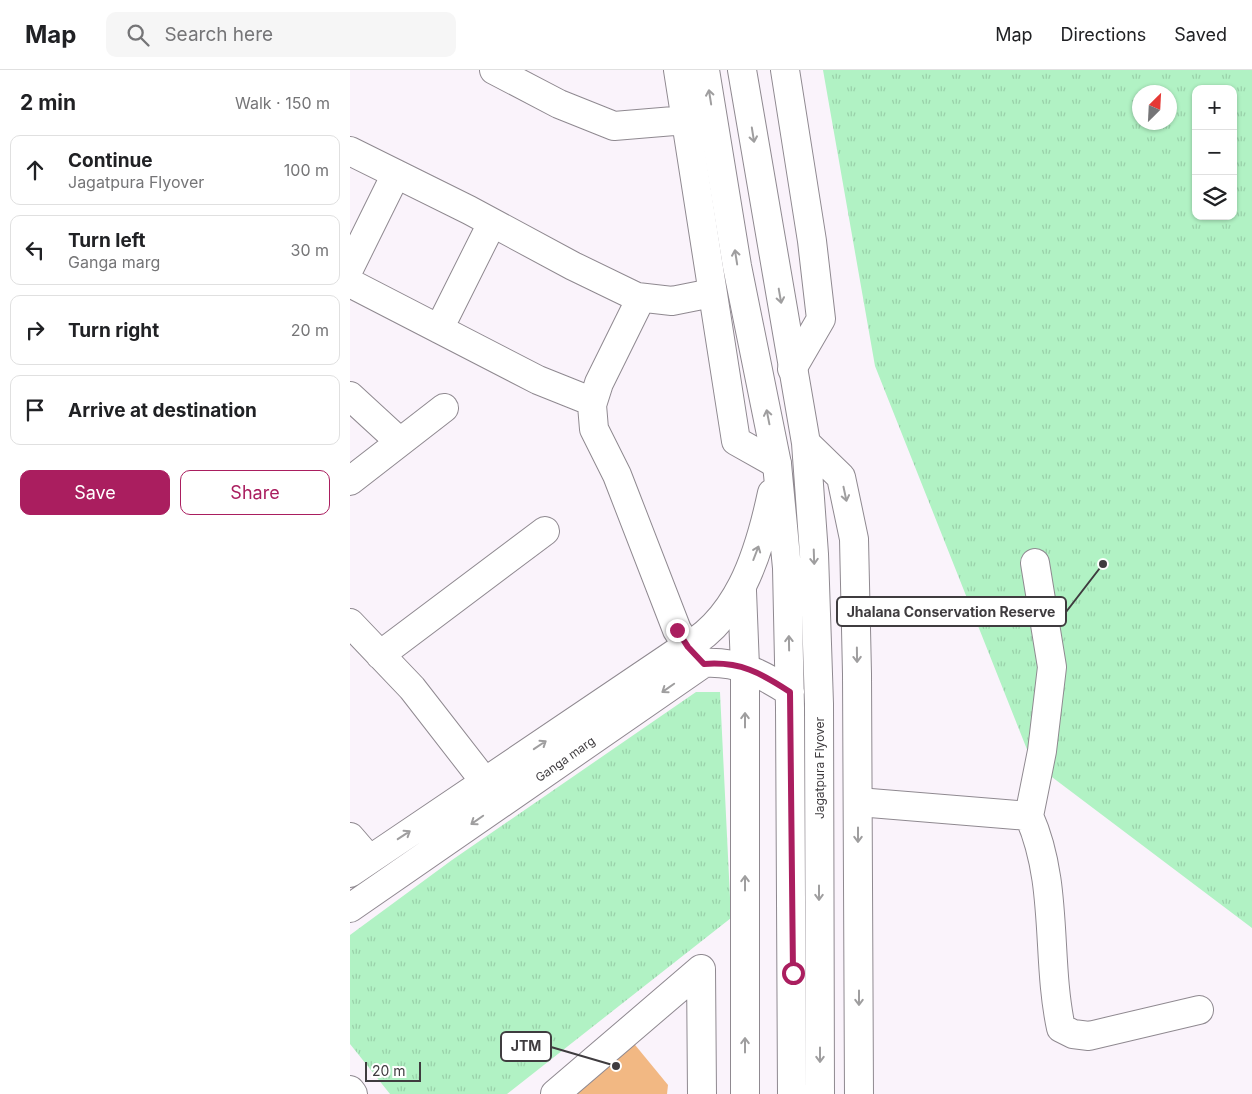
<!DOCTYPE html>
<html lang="en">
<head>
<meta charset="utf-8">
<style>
  :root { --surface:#fff; --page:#f6f6f6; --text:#202124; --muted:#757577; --line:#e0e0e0; --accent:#aa1e5f }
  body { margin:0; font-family:Inter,sans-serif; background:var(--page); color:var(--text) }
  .controls { position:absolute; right:15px; top:15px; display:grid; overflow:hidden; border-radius:10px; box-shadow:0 1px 4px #0004 }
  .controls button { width:45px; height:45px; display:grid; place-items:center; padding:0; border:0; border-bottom:1px solid var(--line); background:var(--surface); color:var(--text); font:25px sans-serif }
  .compass { position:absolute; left:782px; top:15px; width:45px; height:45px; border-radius:50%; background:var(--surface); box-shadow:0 1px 4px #0004; rotate:24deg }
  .scale { position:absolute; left:15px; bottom:12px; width:56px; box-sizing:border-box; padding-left:5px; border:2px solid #3f3c3f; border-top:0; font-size:14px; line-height:18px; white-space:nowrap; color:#3f3c3f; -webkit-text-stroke:4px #fff; paint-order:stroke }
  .stop { position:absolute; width:15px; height:15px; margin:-11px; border:4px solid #aa1e5f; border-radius:50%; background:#fff }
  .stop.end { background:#aa1e5f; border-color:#fff; box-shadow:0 1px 5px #0008 }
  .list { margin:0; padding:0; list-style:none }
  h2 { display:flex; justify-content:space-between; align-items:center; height:65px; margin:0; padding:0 20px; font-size:21px }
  h2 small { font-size:16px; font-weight:400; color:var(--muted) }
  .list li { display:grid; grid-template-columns:32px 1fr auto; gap:15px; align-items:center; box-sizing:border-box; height:70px; margin:0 10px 10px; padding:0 10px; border:1px solid var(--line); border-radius:10px }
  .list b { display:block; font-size:19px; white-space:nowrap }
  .list p { margin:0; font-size:16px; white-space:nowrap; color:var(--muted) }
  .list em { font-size:16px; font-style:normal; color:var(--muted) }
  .actions { display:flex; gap:10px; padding:15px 20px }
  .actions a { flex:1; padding:11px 0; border:1px solid var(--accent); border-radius:10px; text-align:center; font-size:18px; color:var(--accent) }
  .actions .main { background:var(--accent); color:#fff }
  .icon { flex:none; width:28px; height:28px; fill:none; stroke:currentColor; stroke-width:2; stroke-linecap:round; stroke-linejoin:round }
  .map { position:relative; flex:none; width:902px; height:1024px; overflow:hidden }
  header { display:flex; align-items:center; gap:30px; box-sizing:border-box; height:70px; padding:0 25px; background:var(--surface); border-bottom:1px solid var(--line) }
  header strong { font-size:24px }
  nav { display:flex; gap:28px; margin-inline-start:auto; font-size:18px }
  .search { width:350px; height:45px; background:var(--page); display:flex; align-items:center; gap:12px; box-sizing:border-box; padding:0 18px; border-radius:10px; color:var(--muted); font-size:19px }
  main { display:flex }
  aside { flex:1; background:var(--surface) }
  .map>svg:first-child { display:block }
</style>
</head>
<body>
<header>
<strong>Map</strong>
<div class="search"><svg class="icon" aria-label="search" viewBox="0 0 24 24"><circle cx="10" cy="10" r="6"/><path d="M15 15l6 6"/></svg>Search here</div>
<nav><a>Map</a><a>Directions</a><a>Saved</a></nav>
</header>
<main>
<aside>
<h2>2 min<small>Walk · 150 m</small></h2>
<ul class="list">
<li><svg class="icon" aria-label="ahead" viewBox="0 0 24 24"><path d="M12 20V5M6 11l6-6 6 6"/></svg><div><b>Continue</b><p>Jagatpura Flyover</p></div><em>100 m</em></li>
<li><svg class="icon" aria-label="left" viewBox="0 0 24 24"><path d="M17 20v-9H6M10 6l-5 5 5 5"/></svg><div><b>Turn left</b><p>Ganga marg</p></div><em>30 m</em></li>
<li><svg class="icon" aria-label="right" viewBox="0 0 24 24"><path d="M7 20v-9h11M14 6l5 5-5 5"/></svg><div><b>Turn right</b></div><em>20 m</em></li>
<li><svg class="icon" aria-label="arrive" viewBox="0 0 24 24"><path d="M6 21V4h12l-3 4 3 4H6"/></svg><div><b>Arrive at destination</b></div></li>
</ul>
<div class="actions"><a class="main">Save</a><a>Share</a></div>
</aside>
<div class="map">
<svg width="902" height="1024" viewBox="0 0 902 1024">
  <defs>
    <pattern id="grass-tufts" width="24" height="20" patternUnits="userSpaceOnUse" patternTransform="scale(1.25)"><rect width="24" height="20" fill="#b1f2c4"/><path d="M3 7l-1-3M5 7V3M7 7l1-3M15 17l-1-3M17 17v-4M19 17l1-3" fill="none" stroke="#99d0a9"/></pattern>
  </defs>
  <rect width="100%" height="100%" fill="#faf3fb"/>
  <path fill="url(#grass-tufts)" fill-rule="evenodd" d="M473,0H902V858L682,692L525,296ZM846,19H883V146H846ZM790,22H820V52H790Z
    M346,622H370L381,848L157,1024H40L0,974V865L102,790Z"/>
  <path fill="#f2b883" d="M281,970L318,1015L317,1024H215Z"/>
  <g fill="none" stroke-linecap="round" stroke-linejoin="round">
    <g stroke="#8f8990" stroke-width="30">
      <path id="minor" d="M144,0L209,34L264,56L336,50
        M328,0L386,371L427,394
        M435,0L462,171L471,249L442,299
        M0,81L119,140L223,196L287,227L322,231L362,223
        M0,197L46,104
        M0,213L188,310L243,332
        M291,228L249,313L242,335L244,359L267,405L327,560L338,577L354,593
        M89,259L142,153
        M0,326L50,372
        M0,411L94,338
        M392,521L395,597V1024
        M0,553L62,618L149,730
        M30,585L195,461
        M508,732L679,746C709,813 696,889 711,958L723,964L739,966L849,940
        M679,746L692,681L702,597L685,493
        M0,767L19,789
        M205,1024L351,899L352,1024"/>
    </g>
    <g stroke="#8f8990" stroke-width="30">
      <path id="major" d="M355,0L387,196L427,394L437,498L440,638L442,1024
        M392,0L456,373L464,484L469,634L470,1024
        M456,373L491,407L504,469L507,604L509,1024
        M0,803L327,582C388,554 409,484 422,423
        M0,838L354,593C388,591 412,604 440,622
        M0,1020L3,1024"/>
    </g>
    <use href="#minor" stroke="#fff" stroke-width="28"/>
    <use href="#major" stroke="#fff" stroke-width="28"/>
  </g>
  <defs><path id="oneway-shaft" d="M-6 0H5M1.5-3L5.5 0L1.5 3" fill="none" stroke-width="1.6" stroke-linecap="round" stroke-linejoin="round" transform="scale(1.25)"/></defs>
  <g stroke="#9f9e9f">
    <use href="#oneway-shaft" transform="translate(360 27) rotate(-99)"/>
    <use href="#oneway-shaft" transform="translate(403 65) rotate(81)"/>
    <use href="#oneway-shaft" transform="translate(386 187) rotate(-99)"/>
    <use href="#oneway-shaft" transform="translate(430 226) rotate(80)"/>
    <use href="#oneway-shaft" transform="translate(418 347) rotate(-101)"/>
    <use href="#oneway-shaft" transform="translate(495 424) rotate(78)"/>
    <use href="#oneway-shaft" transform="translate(406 483) rotate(-69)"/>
    <use href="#oneway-shaft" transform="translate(464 487) rotate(88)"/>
    <use href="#oneway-shaft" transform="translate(439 573) rotate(-91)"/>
    <use href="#oneway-shaft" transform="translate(507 585) rotate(89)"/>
    <use href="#oneway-shaft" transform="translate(318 618) rotate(145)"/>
    <use href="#oneway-shaft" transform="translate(395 650) rotate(-90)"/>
    <use href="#oneway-shaft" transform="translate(190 675) rotate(-34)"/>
    <use href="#oneway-shaft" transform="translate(127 750) rotate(145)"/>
    <use href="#oneway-shaft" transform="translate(54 765) rotate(-33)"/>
    <use href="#oneway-shaft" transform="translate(508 765) rotate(90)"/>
    <use href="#oneway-shaft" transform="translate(395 813) rotate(-90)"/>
    <use href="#oneway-shaft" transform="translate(469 823) rotate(90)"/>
    <use href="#oneway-shaft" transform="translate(509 928) rotate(90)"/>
    <use href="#oneway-shaft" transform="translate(395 975) rotate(-90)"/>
    <use href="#oneway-shaft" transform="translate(470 985) rotate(90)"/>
  </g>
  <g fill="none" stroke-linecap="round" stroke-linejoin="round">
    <path stroke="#aa1e5f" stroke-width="6" d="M327,560L338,577L354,594C390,591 411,603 440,622L443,903"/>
  </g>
  <g text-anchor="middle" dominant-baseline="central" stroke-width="4" stroke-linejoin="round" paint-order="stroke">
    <g font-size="12" fill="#3f3c3f" stroke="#fff">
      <text transform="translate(215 689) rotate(-35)">Ganga marg</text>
      <text transform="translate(469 698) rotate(-90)">Jagatpura Flyover</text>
    </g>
  </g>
  <path fill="none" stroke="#3f3c3f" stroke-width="2" d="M753 494L716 542M266 996L201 977"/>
  <g fill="#3f3c3f" stroke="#fff" stroke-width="2">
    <circle cx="753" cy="494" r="5"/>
    <circle cx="266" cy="996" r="5"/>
  </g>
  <g fill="#fff" stroke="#3f3c3f" stroke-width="2">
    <rect x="487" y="527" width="229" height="29" rx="5"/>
    <rect x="151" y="962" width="50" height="29" rx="5"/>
  </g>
  <g font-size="14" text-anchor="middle" font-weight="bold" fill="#3f3c3f">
    <text x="601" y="547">Jhalana Conservation Reserve</text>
    <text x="176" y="981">JTM</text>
  </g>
</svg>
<div class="controls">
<button>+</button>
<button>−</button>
<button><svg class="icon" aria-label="layers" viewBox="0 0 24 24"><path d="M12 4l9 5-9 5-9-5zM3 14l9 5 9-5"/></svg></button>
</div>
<svg class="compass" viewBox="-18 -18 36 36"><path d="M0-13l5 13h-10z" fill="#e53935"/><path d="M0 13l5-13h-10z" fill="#757577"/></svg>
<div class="scale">20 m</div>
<div class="stop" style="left:443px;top:903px"></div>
<div class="stop end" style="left:327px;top:560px"></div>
</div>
</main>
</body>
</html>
